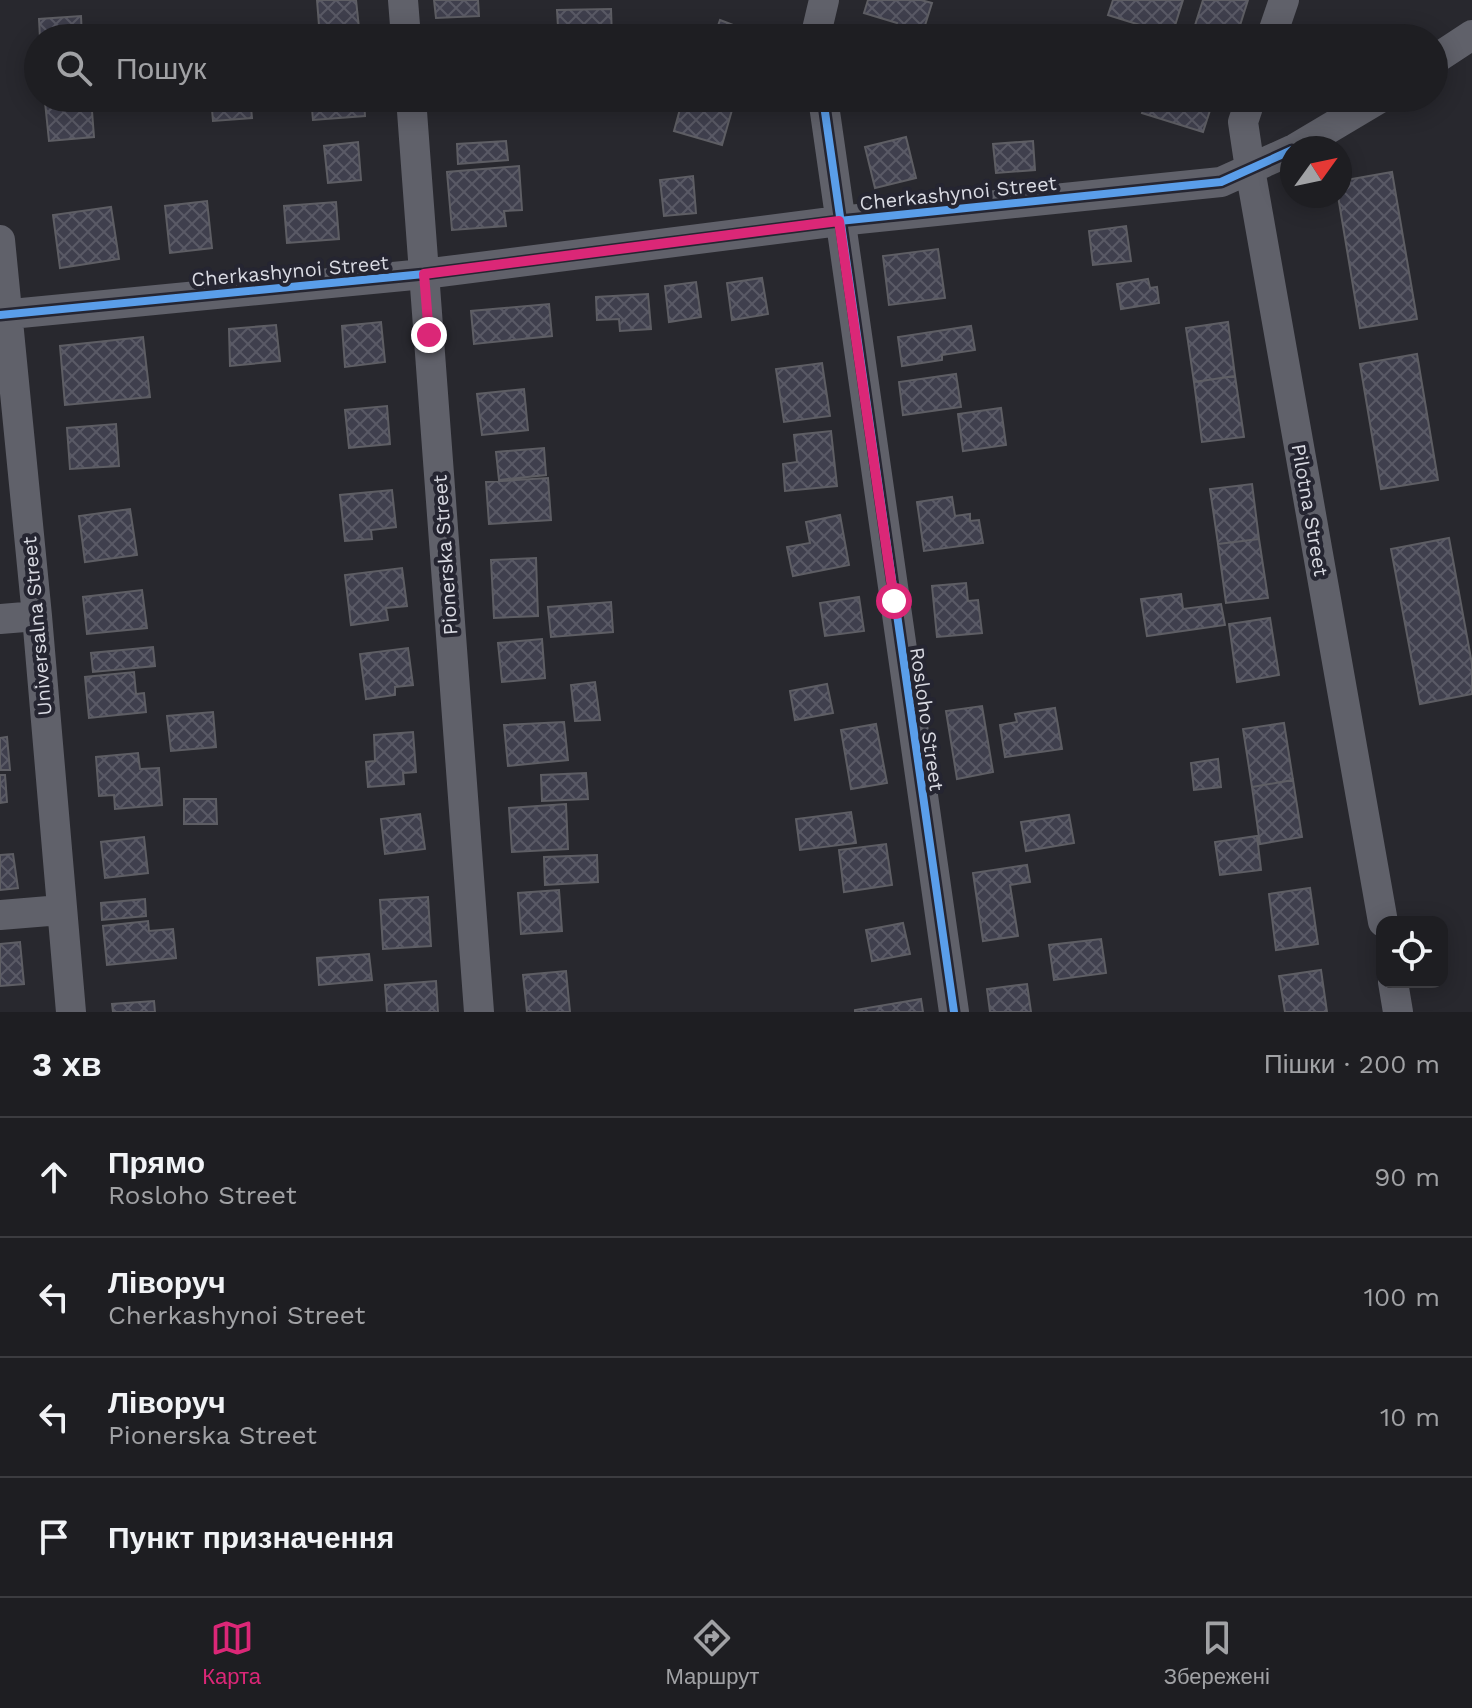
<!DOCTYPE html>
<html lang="uk">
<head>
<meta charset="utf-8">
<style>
  :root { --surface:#1e1e22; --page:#2b2b2f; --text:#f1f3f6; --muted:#a1a2a5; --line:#3c3c40; --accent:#db2777 }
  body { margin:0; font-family:"Work Sans",sans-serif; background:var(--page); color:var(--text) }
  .controls { position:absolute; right:24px; bottom:24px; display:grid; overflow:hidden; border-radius:16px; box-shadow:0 4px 20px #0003 }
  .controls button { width:72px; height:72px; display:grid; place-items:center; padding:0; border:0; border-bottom:2px solid var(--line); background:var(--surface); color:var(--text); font:40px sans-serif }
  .compass { position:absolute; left:1280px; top:136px; width:72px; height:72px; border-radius:50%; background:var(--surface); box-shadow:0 4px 20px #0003; rotate:57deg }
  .stop { position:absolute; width:24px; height:24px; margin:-18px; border:6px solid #db2777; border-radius:50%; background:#fff }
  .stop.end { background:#db2777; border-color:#fff; box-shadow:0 2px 8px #0008 }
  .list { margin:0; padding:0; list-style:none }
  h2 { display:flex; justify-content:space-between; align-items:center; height:104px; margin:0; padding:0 32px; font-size:34px }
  h2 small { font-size:26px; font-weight:400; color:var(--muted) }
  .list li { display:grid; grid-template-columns:52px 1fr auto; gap:24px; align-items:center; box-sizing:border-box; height:120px; padding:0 32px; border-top:2px solid var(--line) }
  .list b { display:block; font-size:30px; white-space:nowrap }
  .list p { margin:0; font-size:26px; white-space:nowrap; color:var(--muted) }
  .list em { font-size:26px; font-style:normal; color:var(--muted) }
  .icon { flex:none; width:44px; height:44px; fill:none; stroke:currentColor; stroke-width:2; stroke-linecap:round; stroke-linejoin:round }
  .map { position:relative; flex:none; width:1472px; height:1012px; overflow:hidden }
  .search { position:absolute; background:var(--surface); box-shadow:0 4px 20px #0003; left:24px; right:24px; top:24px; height:88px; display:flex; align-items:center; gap:20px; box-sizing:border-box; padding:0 28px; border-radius:44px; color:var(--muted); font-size:30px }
  .sheet { height:584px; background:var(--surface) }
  nav { display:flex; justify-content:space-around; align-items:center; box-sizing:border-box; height:112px; border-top:2px solid var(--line); background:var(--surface); font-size:22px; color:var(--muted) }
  nav a { display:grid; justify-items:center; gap:4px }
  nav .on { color:var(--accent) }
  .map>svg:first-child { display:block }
</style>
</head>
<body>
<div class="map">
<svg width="1472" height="1012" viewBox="0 0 1472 1012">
  <defs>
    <pattern id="building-cross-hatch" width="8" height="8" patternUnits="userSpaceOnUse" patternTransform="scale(2)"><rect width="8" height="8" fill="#3f3f4d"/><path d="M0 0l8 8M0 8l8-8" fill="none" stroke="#5a5a66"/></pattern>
  </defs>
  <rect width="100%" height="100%" fill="#28282e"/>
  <path fill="url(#building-cross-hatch)" stroke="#5e5e64" stroke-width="2" d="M317,0H356L360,37L320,38Z
    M434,0H478L479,16L436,18Z
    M868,0H921L932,3L921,38H892L897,23L864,13Z
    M1113,0H1183L1172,35L1108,15Z
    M1203,0H1248L1236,38H1191Z
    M611,9L612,38H519V27H558L557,10Z
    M81,16L82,38H40L39,19Z
    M720,20L757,34L756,38H701L703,33L714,37Z
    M91,98L94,137L49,141L45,102Z
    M211,98H250L252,118L213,121Z
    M311,98H364L365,116L313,120Z
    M449,98H517V105L450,108Z
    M683,98L732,110L722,145L674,131Z
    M1147,98H1214L1203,132L1142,113Z
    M906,137L916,178L875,188L865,147Z
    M506,141L508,160L458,164L457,144Z
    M1033,141L1035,170L996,173L993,144Z
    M358,142L361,180L328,183L324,146Z
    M519,166L522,210L504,211L506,226L452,230L447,172Z
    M1392,172L1417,319L1360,328L1338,196L1340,181Z
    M693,176L696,213L664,216L660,180Z
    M207,201L212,248L170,253L165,206Z
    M336,202L339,239L287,243L284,206Z
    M111,207L119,259L60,268L53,215Z
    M1126,226L1131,261L1093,265L1089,231Z
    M938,249L945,298L889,305L883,256Z
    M762,278L768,314L732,320L727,283Z
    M1148,279L1150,288L1157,287L1159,303L1121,309L1117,284Z
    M696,282L701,317L669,322L665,286Z
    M648,294L651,329L620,331L619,319L597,320L596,297Z
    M549,304L552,336L474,344L471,311Z
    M381,322L385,362L345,367L342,326Z
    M1228,322L1235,376L1194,382L1186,328Z
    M276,325L280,361L230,366L229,329Z
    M971,326L975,350L942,355V360L902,366L898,337Z
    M143,337L150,397L65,405L60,346Z
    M1417,354L1438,480L1381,489L1360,364Z
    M822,363L830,416L784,422L776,369Z
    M956,374L961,407L903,415L899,382Z
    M1235,376L1244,437L1202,442L1194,382Z
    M524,389L528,430L482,435L477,394Z
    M387,406L390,444L349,448L345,410Z
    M1001,408L1006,445L963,451L958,414Z
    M116,424L119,466L70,469L67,428Z
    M831,431L837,486L785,491L783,464L797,462L794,435Z
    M544,448L546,475L499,480L496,452Z
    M548,478L551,520L489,524L486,482Z
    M1252,484L1259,539L1218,544L1210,489Z
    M392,490L396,527L371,530L372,539L345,541L340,495Z
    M952,497L955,516L970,514V521L979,520L983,543L924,551L917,502Z
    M130,509L137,555L85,562L79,516Z
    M840,515L849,565L793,576L787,547L810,543L806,522Z
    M1449,538L1472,664V694L1420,704L1391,549Z
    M1259,539L1268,598L1226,603L1218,544Z
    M536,558L538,616L494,618L491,560Z
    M402,568L407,606L386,608L388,620L351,625L345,575Z
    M966,583L968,601L978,600L982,633L937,637L932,586Z
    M142,590L147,628L87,634L83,597Z
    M1181,594L1183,609L1221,604L1225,625L1147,636L1141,599Z
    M859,597L864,631L825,636L820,603Z
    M611,602L613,632L551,637L548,607Z
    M1270,618L1279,675L1237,682L1229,624Z
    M542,639L545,678L502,682L498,643Z
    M153,647L155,666L93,672L91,653Z
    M408,648L413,685L395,687V695L366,699L360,654Z
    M134,672L136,694L144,693L146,712L89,718L85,677Z
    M595,682L600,720L575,721L571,685Z
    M827,684L833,713L795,720L790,691Z
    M982,706L993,772L957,779L946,711Z
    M1055,708L1062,749L1005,757L1000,725L1017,722L1015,714Z
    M213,712L216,747L171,751L167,716Z
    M564,722L568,760L508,766L504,725Z
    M1284,723L1293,780L1252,787L1243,729Z
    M876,724L887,783L851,789L841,730Z
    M413,732L416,772L403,773L404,784L368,787L366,762L375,761L374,735Z
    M7,737L10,770H0V738Z
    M138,753L140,769L159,768L162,805L115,809L114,795L99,796L96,757Z
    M1218,759L1221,787L1194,790L1191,763Z
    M586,773L588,799L542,801L541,775Z
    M0,775H5L7,802L0,803Z
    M1293,780L1302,837L1260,844L1252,787Z
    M184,799H216L217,824H184Z
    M566,804L568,849L512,852L509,808Z
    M851,812L856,843L800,850L796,819Z
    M420,814L425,849L385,854L381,819Z
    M1069,815L1074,843L1026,851L1021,822Z
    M1257,836L1261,870L1220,875L1215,842Z
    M144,837L148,873L105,878L101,842Z
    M886,844L892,885L844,892L839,850Z
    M13,854L18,888L0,890V855Z
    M597,855L598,882L545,885L544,857Z
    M1027,865L1030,882L1010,885L1018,936L983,941L973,873Z
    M1310,888L1318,944L1276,950L1269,894Z
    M559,890L562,931L521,934L518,893Z
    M428,897L431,946L383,949L380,900Z
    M145,899L146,916L102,920L101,903Z
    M148,921L149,931L173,929L176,958L107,965L103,926Z
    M903,923L910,954L872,961L866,930Z
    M1101,939L1106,973L1054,980L1049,945Z
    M20,942L24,984L0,986V944Z
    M369,954L372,980L319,985L317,958Z
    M1321,970L1327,1012H1285L1279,976Z
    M566,971L570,1012H527L523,975Z
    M436,981L438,1012H387L385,985Z
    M1027,984L1031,1012H990L987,989Z
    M921,999L923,1012H855V1010Z
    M154,1001L155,1012H113L112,1004Z"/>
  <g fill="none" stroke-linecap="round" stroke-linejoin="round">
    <path stroke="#60616a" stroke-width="30" d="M403,0L406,38
      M815,38L824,0
      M1271,38L1284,0
      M1434,60L1472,35
      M411,98L479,1012
      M823,98L954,1012
      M1251,98L1243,122L1250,169L1383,922
      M1296,148L1380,98
      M0,240L37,616L71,1012
      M0,315L424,274L839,221L1221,182L1292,150
      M0,619L37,616
      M0,915L61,910
      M1393,982L1398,1012"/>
    <g stroke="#252531" stroke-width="13">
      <path id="cycleway" d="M823,98L954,1012
        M0,315L424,274L839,221L1221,182L1292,150"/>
    </g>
    <use href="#cycleway" stroke="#5a9eea" stroke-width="8"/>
  </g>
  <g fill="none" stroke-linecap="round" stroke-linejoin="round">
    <path stroke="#db2777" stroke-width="10" d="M429,335L424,274L839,221L894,601"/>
  </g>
  <g text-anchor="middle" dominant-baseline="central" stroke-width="8" stroke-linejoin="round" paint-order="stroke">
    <g font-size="20" fill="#d9dae2" stroke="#252531">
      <text transform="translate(958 193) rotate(-6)">Cherkashynoi Street</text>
      <text transform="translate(290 271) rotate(-5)">Cherkashynoi Street</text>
      <text transform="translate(1310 510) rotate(80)">Pilotna Street</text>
      <text transform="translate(445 555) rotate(-94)">Pionerska Street</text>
      <text transform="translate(37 626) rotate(-95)">Universalna Street</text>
      <text transform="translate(927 719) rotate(82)">Rosloho Street</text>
    </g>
  </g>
</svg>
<div class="controls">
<button><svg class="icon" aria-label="locate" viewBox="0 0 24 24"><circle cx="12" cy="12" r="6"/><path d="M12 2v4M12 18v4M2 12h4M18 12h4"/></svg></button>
</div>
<svg class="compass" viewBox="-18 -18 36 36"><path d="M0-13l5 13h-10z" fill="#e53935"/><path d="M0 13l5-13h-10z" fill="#a1a2a5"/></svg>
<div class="stop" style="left:894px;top:601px"></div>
<div class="stop end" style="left:429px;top:335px"></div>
<div class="search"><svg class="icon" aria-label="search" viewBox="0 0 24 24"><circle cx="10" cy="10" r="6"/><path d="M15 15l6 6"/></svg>Пошук</div>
</div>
<section class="sheet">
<h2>3 хв<small>Пішки · 200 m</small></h2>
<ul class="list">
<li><svg class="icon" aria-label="ahead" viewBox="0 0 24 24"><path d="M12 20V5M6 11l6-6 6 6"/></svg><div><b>Прямо</b><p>Rosloho Street</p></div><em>90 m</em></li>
<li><svg class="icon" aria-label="left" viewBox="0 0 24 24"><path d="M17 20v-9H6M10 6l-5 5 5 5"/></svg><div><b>Ліворуч</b><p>Cherkashynoi Street</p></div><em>100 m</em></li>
<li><svg class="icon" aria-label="left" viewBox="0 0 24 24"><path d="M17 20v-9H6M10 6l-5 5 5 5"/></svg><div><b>Ліворуч</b><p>Pionerska Street</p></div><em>10 m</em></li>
<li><svg class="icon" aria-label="arrive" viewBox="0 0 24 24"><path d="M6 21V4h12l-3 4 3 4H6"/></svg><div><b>Пункт призначення</b></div></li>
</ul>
</section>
<nav>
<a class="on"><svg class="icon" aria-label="map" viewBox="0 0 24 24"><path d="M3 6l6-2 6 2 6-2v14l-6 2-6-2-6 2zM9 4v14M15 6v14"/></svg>Карта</a>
<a><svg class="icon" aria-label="directions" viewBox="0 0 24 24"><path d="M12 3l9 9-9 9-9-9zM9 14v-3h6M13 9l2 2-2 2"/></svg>Маршрут</a>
<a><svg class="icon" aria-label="saved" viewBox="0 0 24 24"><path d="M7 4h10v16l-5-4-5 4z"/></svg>Збережені</a>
</nav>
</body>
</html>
